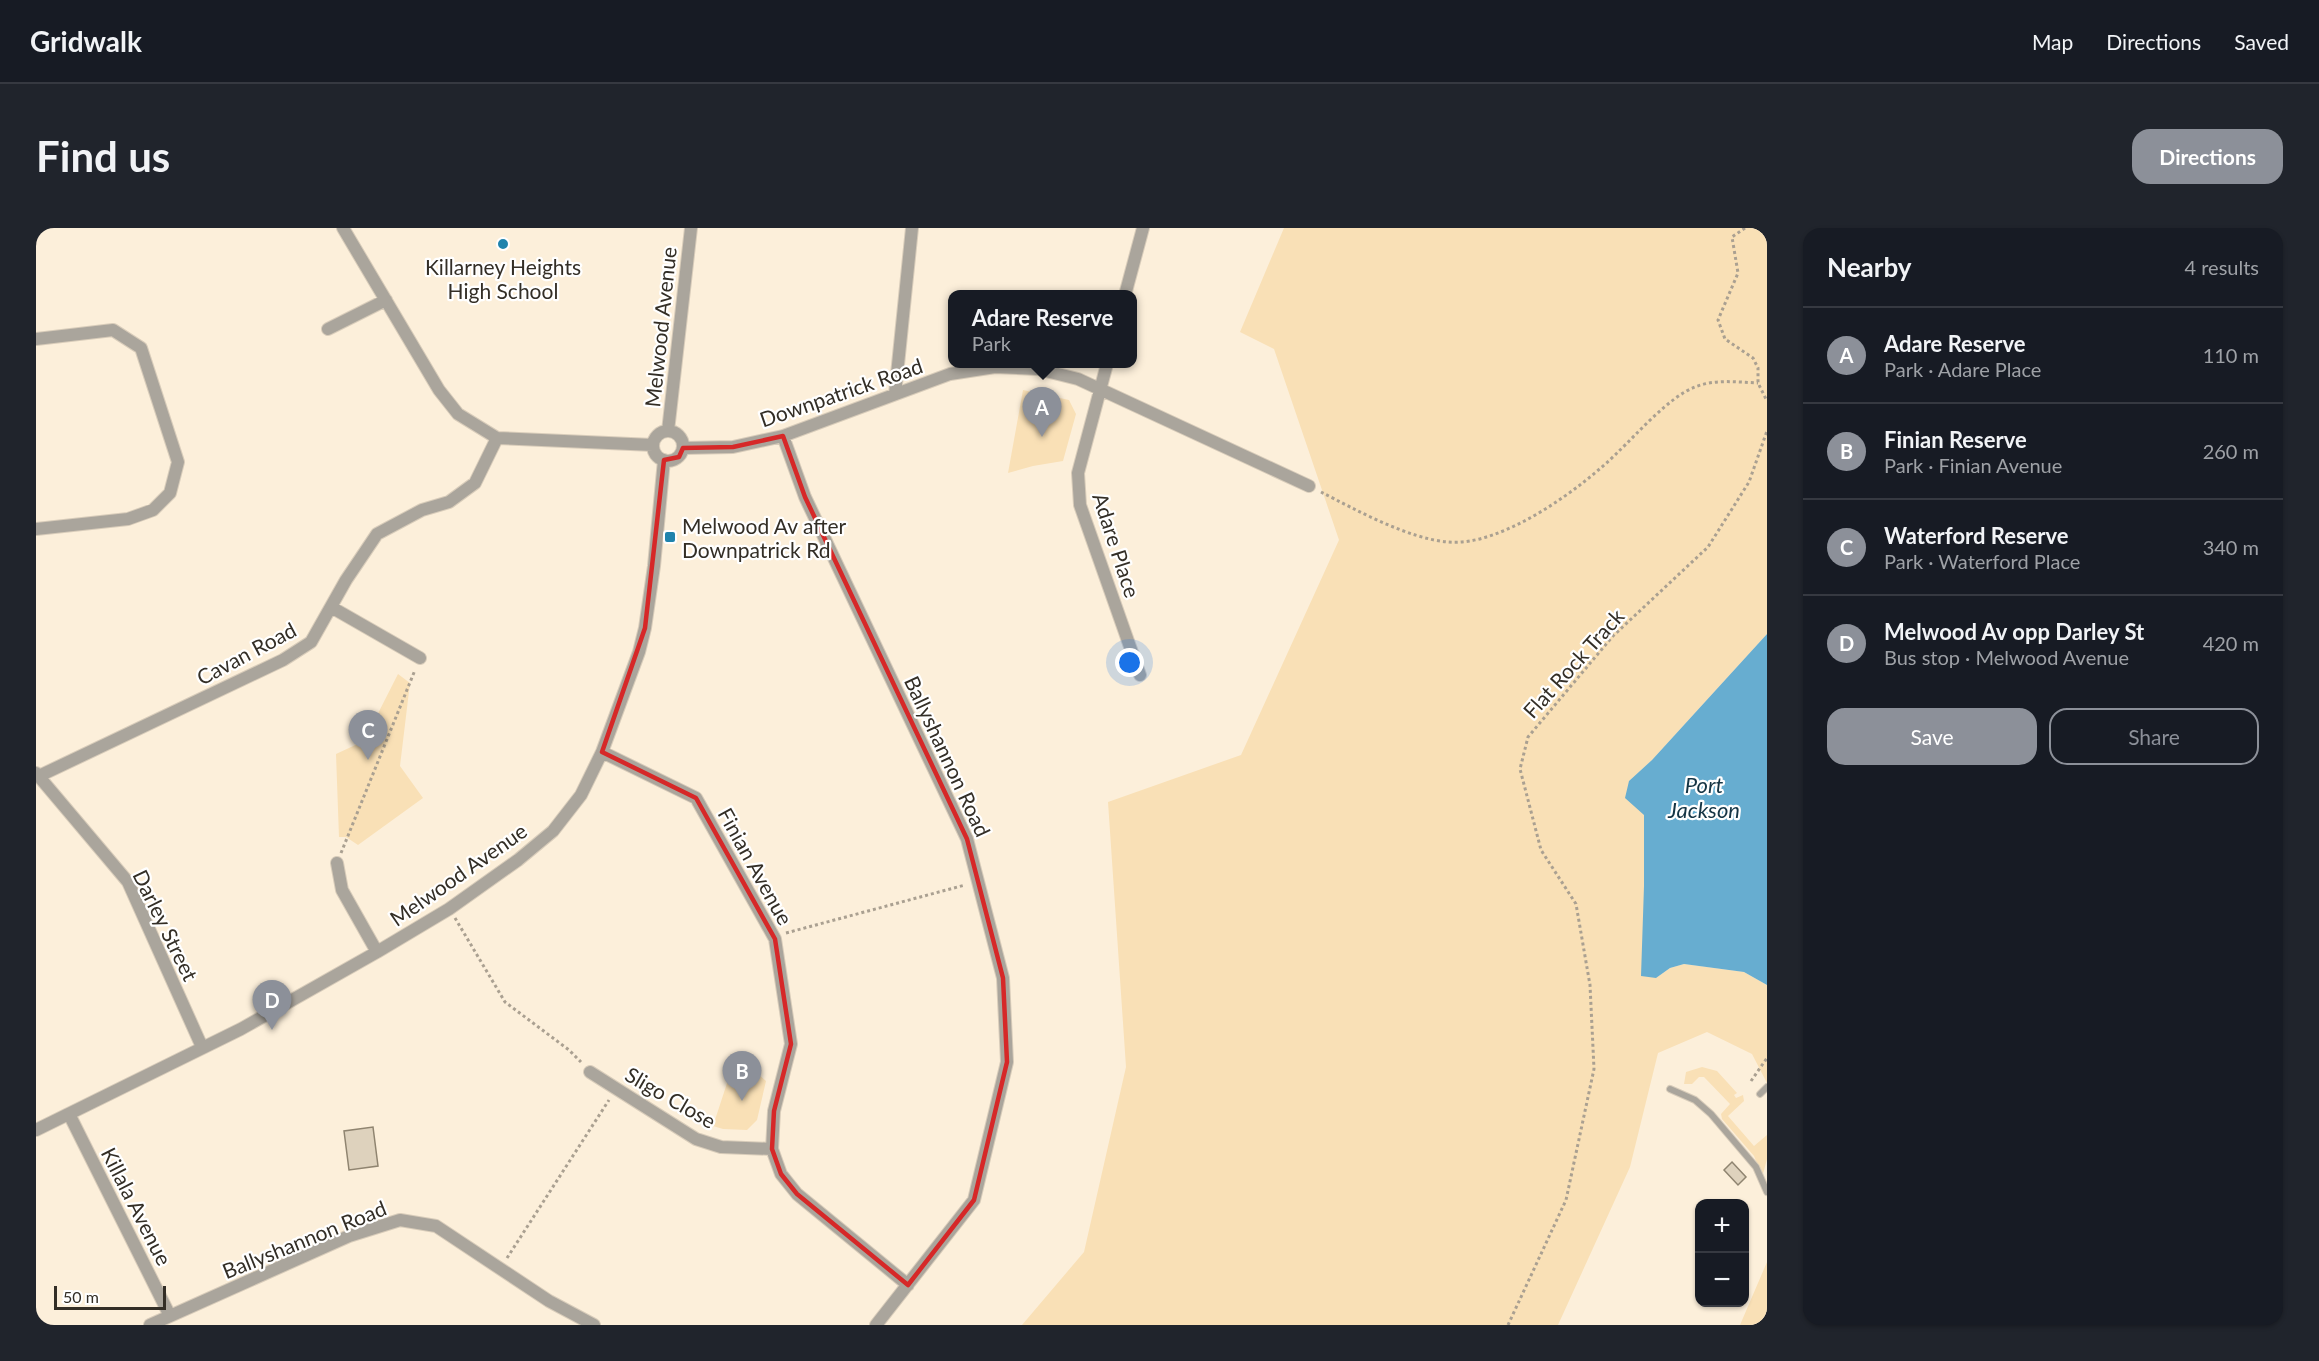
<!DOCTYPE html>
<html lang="en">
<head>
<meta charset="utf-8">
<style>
  :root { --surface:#171b24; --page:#20242c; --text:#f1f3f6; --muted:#9ea1a6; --line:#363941; --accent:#8c9099 }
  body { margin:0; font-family:Lato,sans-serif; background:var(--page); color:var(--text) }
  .controls { position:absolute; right:18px; bottom:18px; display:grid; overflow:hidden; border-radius:12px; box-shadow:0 2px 4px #0004 }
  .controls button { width:54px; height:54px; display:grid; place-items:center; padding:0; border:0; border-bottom:2px solid var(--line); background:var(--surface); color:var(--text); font:30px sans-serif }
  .scale { position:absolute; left:18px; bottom:15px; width:112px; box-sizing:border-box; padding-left:6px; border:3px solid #332e26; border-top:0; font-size:16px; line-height:21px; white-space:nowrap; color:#332e26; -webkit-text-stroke:4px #fff; paint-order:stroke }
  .you { position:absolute; left:1094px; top:435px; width:21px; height:21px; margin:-15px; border:4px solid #fff; border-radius:50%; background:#1a73e8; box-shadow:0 0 0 9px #1a73e833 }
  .badge { display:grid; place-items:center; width:39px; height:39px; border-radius:50%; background:var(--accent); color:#fff; font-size:20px; font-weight:700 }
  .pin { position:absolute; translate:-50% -50px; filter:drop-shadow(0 2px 3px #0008) }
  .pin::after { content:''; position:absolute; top:32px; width:21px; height:18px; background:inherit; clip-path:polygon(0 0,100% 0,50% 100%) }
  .popup { position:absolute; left:912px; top:62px; width:189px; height:78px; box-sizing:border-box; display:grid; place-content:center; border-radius:12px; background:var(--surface); filter:drop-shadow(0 2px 4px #0005); font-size:20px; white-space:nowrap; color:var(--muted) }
  .popup b { font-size:22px; color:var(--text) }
  .popup::after { content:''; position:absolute; left:50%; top:100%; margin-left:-12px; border:12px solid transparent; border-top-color:var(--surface) }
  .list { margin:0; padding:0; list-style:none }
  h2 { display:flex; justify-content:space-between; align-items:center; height:78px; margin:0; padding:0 24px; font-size:26px }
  h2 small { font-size:20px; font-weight:400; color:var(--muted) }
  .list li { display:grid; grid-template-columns:39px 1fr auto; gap:18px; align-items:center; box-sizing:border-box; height:96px; padding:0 24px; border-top:2px solid var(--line) }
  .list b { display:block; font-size:22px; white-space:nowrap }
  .list p { margin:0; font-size:20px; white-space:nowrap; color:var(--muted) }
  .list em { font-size:20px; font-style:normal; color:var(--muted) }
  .actions { display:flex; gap:12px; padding:18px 24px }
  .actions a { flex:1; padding:14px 0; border:2px solid var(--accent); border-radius:18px; text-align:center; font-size:21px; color:var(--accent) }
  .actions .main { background:var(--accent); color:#fff }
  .map { position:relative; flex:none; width:1731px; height:1097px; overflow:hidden; border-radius:18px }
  header { display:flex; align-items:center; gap:36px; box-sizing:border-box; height:84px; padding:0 30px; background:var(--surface); border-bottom:2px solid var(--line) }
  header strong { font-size:28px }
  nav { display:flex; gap:33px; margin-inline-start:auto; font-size:21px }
  .intro { display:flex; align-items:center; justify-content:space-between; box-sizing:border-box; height:144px; padding:0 36px }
  h1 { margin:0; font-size:42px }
  .button { padding:15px 27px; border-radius:18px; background:var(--accent); color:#fff; font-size:21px; font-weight:700 }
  main { display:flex; gap:36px; padding:0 36px }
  aside { flex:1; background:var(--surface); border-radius:18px; box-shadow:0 2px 4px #0004 }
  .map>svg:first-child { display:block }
</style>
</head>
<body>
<header>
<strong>Gridwalk</strong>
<nav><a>Map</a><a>Directions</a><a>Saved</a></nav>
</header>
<div class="intro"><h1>Find us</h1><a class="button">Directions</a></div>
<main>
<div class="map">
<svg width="1731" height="1097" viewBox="0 0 1731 1097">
  <rect width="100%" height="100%" fill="#fcefda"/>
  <path fill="#f9e0b6" d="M1248,0H1731V406L1616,532L1593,553L1608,587V658L1620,750L1634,740L1648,736L1708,744L1731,757V855L1716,826L1671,804L1622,825L1594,939L1522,1097H986L1048,1024L1090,839L1072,574L1205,527L1303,312L1238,121L1204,104Z
    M987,162L1033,172L1040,186L1027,233L997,238L972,245Z
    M362,446L374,455L364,538L387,570L322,617L310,609H303L300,526L328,513Z
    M712,837L730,853L721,892L711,902L687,901L677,898L694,846L707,851Z
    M1666,839L1681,843L1701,865L1698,867L1700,870L1707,867L1708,873L1692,888L1718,918L1731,907V931L1727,946H1725L1718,928L1686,891L1685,886L1694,876L1668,849H1663L1656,856H1648L1650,844Z
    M1731,1034V1097H1704Z"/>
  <path fill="#67add0" d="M1731,406V757L1708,744L1648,736L1634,740L1620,750L1605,748L1608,658V587L1589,570L1593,553L1616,532Z"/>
  <path fill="#ded2bd" stroke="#8f8470" stroke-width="1.5" d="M337,899L342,938L313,942L308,903Z
    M1696,934L1710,949L1702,957L1688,942Z"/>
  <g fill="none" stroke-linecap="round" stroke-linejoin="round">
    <g stroke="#d8ccba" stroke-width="8">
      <path id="service" d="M1634,861L1659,872L1675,886L1720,939L1731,964
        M1724,866L1731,859"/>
    </g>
    <g stroke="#d8ccba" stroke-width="14">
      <path id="minor" d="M307,0L403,162L422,186L461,210L617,217
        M1089,67L1107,0
        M292,101L350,72
        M0,111L77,102L105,120L142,234L134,265L117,282L92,291L0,301
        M1071,136L1042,245L1044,277L1104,447
        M859,166L876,0
        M617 218a15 15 0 1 1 30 0a15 15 0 1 1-30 0Z
        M632,203L655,0
        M747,208L769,269L931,611L967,750L971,834L938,972L840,1097
        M647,220L697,219L747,208L914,146L959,139L1002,141L1042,151L1273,258
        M295,379L384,430
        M566,524L660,570L739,711L755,816L738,883L736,921L745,946L761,966L872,1057
        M0,545L92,654L166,819
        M3,548L247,432L275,414L310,352L341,306L386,282L413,274L439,255L461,210
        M301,635L306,662L341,724
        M554,844L660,911L685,919L736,921
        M33,886L134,1088
        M0,902L205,801L341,724L413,681L482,632L517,603L545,567L566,524L603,424L609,400L618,338L628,232
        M114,1097L313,1008L364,992L400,998L513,1073L558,1097"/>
    </g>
    <path stroke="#aaa091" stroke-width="3" stroke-dasharray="3 3" stroke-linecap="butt" d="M1709,0L1696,9L1702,45L1682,92L1689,111L1717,130L1722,140V155L1731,173
      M1285,264C1320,282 1373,311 1412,314C1466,319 1546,260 1582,224C1602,205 1633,169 1659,159C1679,151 1700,154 1722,155
      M305,625L379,442
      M419,690L469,774L533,822L545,834
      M750,705L929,657
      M1715,853L1731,830
      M471,1030L573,872
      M1472,1097L1530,972L1558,841L1554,757L1540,676L1505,622L1484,541L1492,509L1577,408L1672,319L1713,254L1731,203"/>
    <use href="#service" stroke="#aaa59c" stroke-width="6"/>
    <use href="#minor" stroke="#aaa59c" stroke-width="12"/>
  </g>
  <path fill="none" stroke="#d62828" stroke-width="4.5" stroke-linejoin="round" d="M747,208L769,269L931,611L967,750L971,834L938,972L872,1057L761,966L745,946L736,921L738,883L755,816L739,711L660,570L566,524L609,400L628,232L643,229L647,220L697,219Z"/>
  <g fill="#1f83ad" stroke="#fff" stroke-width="2">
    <circle cx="467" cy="16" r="6"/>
    <rect x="628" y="303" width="12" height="12" rx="3"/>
  </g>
  <g text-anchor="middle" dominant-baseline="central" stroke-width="4.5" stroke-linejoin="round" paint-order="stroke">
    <g font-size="21" fill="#332e26" stroke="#fff">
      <text x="467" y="38">Killarney Heights<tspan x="467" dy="24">High School</tspan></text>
      <text x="646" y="297" text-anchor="start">Melwood Av after<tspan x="646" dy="24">Downpatrick Rd</tspan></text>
    </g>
    <g font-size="21" fill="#332e26" stroke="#fff">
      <text transform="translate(624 99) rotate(-84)">Melwood Avenue</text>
      <text transform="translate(805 164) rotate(-19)">Downpatrick Road</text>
      <text transform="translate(1081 317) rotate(72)">Adare Place</text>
      <text transform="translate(210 425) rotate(-28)">Cavan Road</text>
      <text transform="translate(1537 435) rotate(-48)">Flat Rock Track</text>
      <text transform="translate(912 528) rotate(65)">Ballyshannon Road</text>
      <text transform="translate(720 638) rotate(61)">Finian Avenue</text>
      <text transform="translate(422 646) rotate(-35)">Melwood Avenue</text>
      <text transform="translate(130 697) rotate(64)">Darley Street</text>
      <text transform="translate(635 869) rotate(30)">Sligo Close</text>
      <text transform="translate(101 978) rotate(63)">Killala Avenue</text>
      <text transform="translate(268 1011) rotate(-22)">Ballyshannon Road</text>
    </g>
    <g font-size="22" font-style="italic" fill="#153545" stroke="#fff">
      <text x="1668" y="556">Port<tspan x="1668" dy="25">Jackson</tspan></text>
    </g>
  </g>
</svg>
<div class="controls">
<button>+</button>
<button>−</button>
</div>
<div class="scale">50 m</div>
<div class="you"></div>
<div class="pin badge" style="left:1006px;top:209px">A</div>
<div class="popup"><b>Adare Reserve</b>Park</div>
<div class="pin badge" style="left:706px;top:873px">B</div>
<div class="pin badge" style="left:332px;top:532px">C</div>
<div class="pin badge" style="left:236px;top:802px">D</div>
</div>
<aside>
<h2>Nearby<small>4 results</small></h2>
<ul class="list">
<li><span class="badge">A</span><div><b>Adare Reserve</b><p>Park · Adare Place</p></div><em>110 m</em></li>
<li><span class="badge">B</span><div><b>Finian Reserve</b><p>Park · Finian Avenue</p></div><em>260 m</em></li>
<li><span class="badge">C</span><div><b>Waterford Reserve</b><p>Park · Waterford Place</p></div><em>340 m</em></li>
<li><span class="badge">D</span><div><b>Melwood Av opp Darley St</b><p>Bus stop · Melwood Avenue</p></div><em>420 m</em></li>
</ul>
<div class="actions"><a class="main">Save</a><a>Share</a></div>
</aside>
</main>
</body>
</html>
